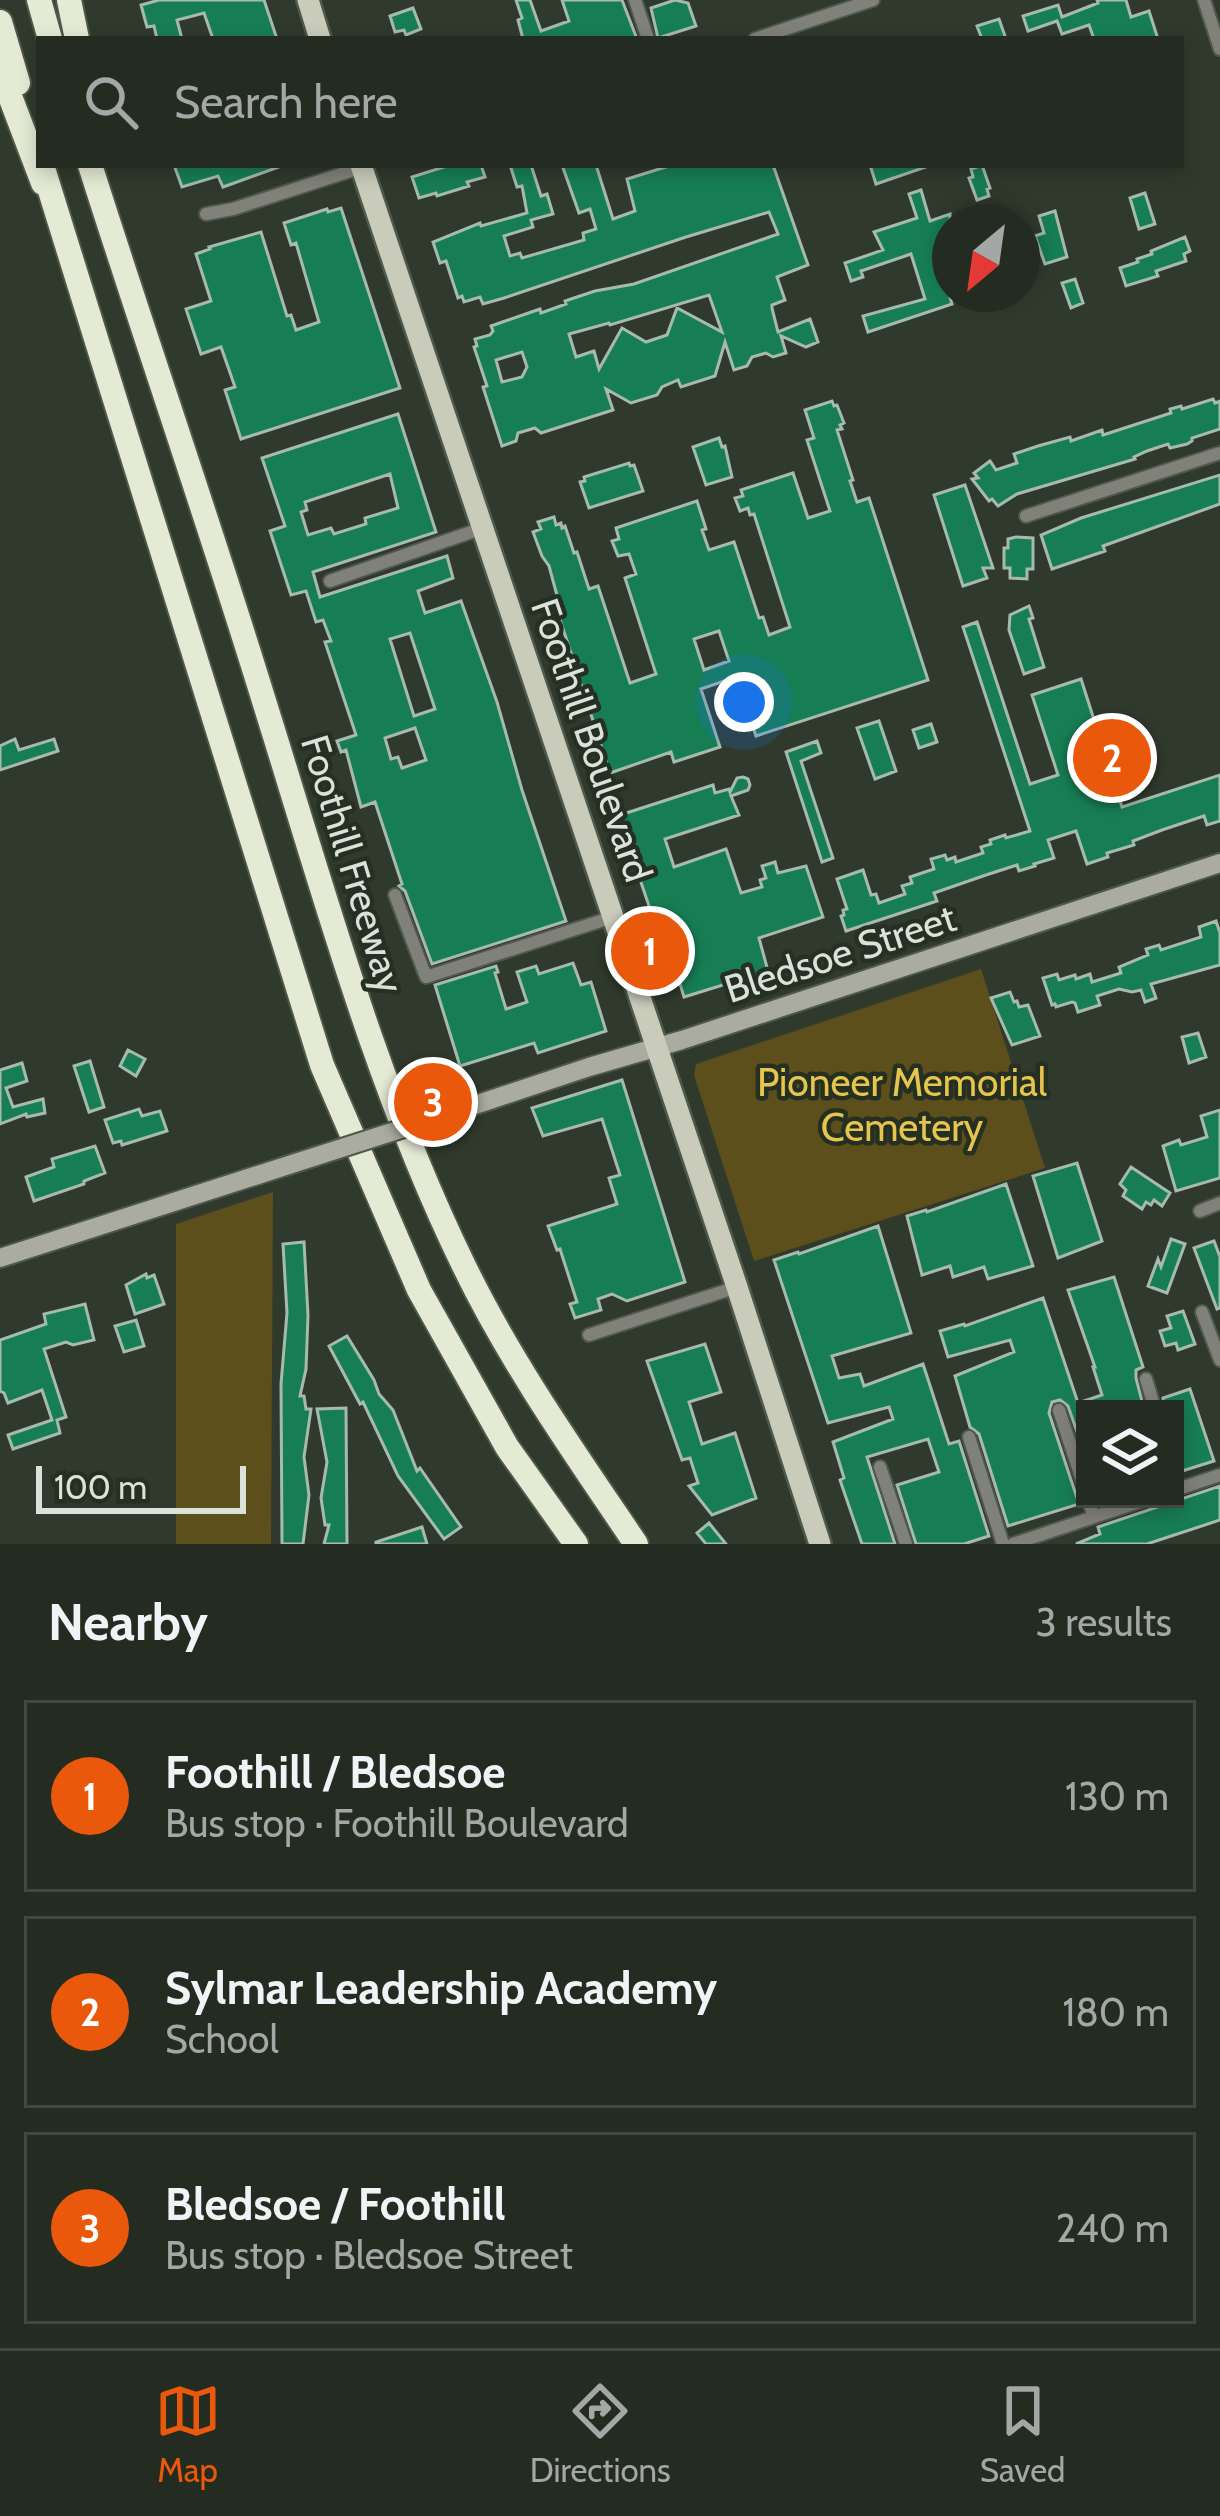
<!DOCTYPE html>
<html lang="en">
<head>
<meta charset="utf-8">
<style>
  :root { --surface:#242c21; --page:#30382e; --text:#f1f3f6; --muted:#a3a7a5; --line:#41483f; --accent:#ea580c }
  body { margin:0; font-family:Cabin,sans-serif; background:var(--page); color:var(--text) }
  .controls { position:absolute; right:36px; bottom:36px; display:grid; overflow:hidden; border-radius:0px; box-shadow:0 6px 18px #0003 }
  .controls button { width:108px; height:108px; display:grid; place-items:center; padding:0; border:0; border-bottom:3px solid var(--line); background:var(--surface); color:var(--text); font:60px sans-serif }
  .compass { position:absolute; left:932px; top:204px; width:108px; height:108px; border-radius:50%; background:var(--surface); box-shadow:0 6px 18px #0003; rotate:209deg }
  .scale { position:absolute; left:36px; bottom:30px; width:210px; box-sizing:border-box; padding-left:12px; border:6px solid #dbe2d9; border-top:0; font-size:33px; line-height:42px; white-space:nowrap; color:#dbe2d9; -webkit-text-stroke:9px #263022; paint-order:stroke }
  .you { position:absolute; left:744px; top:702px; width:42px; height:42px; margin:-30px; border:9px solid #fff; border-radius:50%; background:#1a73e8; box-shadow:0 0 0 18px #1a73e833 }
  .badge { display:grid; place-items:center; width:78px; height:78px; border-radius:50%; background:var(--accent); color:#fff; font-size:39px; font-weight:700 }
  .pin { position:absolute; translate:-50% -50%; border:6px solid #fff; box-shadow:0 3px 12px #0006 }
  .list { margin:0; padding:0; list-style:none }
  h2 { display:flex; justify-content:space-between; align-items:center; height:156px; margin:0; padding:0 48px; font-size:51px }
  h2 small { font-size:39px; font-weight:400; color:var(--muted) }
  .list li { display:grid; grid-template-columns:78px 1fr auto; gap:36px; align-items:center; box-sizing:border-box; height:192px; margin:0 24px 24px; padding:0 24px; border:3px solid var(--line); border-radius:0px }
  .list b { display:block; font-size:45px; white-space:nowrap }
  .list p { margin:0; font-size:39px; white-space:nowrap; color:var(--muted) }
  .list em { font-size:39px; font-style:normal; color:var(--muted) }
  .icon { flex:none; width:66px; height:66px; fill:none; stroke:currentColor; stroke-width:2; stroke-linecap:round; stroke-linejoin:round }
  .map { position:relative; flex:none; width:1220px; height:1544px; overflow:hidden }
  .search { position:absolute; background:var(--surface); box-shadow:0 6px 18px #0003; left:36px; right:36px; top:36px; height:132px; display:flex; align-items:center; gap:30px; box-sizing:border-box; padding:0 42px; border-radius:0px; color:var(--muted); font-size:45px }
  .sheet { height:804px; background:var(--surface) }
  nav { display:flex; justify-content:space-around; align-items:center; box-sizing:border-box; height:168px; border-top:3px solid var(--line); background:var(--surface); font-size:33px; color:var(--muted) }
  nav a { display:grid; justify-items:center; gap:6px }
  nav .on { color:var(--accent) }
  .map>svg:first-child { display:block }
</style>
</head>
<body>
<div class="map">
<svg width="1220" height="1544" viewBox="0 0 1220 1544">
  <rect width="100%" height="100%" fill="#303a2c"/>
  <path fill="#5c4f1c" d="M981,969L1045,1168L754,1261L694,1075L696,1064Z
    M273,1192L271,1544H176V1224Z"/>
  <path fill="#177e54" stroke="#a6baae" stroke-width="3" fill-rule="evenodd" d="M159,0H264L277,39H213L204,13L177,20L182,39H157L154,26L147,27L141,5Z
    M516,0H530L541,31L569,21L562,0H622L637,39H523L518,20L522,18Z
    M675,0L688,3L696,26L658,38L651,8Z
    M1097,0H1126L1131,17L1149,11L1158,39H1094L1089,25L1062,34L1057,21L1028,31L1023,16L1058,5L1062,17L1098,3Z
    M413,8L421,29L406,35L404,30L395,32L390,16Z
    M999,19L1006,39H982L977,26Z
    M174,165H279V167L223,187L218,176L182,187Z
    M450,165H481L485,177L467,182L469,186L437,196L436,193L419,198L412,177Z
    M510,165H531L541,196L547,194L553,214L531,220L533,227L504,236L510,256L520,253L522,258L584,240L583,233L596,229L590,209L579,213L562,165H596L613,219L635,211L627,179L672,165H773L808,265L777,277L785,300L772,305V308L778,332L810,319L818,342L806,347L781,336L786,353L773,357L766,353L752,357L747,366L734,370L725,342L715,376L681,387L678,380L662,387L657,395L631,403L606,389L613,410L541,433L535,428L518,433L516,441L502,446L483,387L487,386L474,347L477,346L475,339L490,335L493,331L491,326L540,309L541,313L566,304L565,301L595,291L634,284L778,234L769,212L686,237L504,298L483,304L480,297L464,302L462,296L458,298L446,261L440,263L433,242L480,223L481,226L527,213L522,186L517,187ZM709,295L722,332L677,308L667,335L646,342L622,328L599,369L594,351L576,357L569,334L609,323L610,325ZM522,352L527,367L522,377L502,382L496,360Z
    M870,165H925L926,167L876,184Z
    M982,165L990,188L987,189L989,196L977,200L969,178L973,177L971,169Z
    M921,190L930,221L950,214V267L942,270L952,304L868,332L863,316L925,299L911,254L861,271L863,277L851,281L845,263L883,250L874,232L917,218L909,194Z
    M1145,193L1155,224L1139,229L1130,198Z
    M341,208L400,388L241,439L225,390L235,387L221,347L201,354L186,309L211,301L196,254L210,249L209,247L261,232L287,316L291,315L296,330L319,322L296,243L291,245L284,223L327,209L328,212Z
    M1055,211L1067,257L1045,264L1035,236L1044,233L1039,216Z
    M1185,237L1190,251L1184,254L1186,261L1156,271L1158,276L1126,286L1120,268L1138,262L1137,259L1152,254L1151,251Z
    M1075,279L1083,303L1071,308L1062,283Z
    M1213,399L1215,403L1220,401V429L1192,438V441L1187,444L1170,448L1168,444L1147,451L1134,457L1135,459L1017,494L998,506L992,499L989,501L972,479L978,478L974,473L990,461L996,470L1017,463L1014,454L1038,446L1070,437L1071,441L1102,430L1103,435L1171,413L1170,409L1181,406L1182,409Z
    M832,401L834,406L837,405L844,423L840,425L842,429L837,430L853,480L850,481L857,502L869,498L928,680L756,736L736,677L701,689L720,747L674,762L671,752L610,773L554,601L558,599L549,566L542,556L533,532L541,529L538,522L554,517L556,525L561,523L562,528L565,526L574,553L577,552L589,589L598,586L630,683L656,674L625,578L636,574L629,554L618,556L612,541L619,539L616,528L697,501L706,529L702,530L709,550L734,542L759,618L763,617L769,635L790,627L754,514L750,515L748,508L740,511L735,498L743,496L741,490L793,473L808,518L830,511L807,440L814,438L805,410ZM719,631L729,661L704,670L694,639Z
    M398,414L436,532L313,572L320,597L447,556L453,578L418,591L425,613L461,601L497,702L522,790L566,921L432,964L405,891L399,886L402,884L375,802L361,807L346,750L341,752L337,741L356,735L325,642L331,641L323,620L316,622L306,591L291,595L270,531L285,526L262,458ZM390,474L398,508L365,518L366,524L334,534L331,528L308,535L301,512L307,510L305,502ZM410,633L435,709L414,716L390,639ZM415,728L426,760L402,768L398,757L391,759L385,738Z
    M719,438L722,447L725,446L732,477L706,485L693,447Z
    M629,463L630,466L634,465L643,491L589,508L580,482L585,481L584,477Z
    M1220,475V504L1103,546L1105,551L1052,569L1041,535L1081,518Z
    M965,485L993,568H983L987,578L963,586L934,495Z
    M1016,537L1033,538V569H1027V579L1010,578V568H1004V548H1008V539Z
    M1029,606L1033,618L1029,619L1044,667L1024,674L1009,630L1010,615Z
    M977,622L1030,784L1058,775L1032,695L1081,679L1122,807L1220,775V821L1207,825L1204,816L1162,830L1133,841L1134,845L1107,853L1108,857L1087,864L1076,831L1048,840L1054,858L1034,864L1035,866L1019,871L1017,865L986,875L934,893L937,901L846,931L841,916L844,915L843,910L847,909L837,879L863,870L871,895L876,894L879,903L905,894L902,886L912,883L910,877L934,869L931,859L945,855L947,860L955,857L956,862L983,853L981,847L991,844L990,840L1005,835L1006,838L1030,831L963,627Z
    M879,721L896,771L875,779L857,728Z
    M931,724L937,742L919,748L913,730Z
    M15,739L19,750L54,739L58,751L0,770V746Z
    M817,741L821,753L801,761L833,858L822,862L786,752Z
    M743,777L748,779L750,785L748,790L731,796L739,815L665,839L674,867L726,849L741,893L762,887L760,880L766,878L762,866L775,862L778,873L806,866L823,917L759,938L768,971L684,997L677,974L675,975L668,962L630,850L627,851L614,817L713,785L715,793L729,789L730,792L737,778Z
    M1216,921L1220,933V965L1151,984L1156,998L1145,1002L1141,990L1132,992L1119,989L1097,996L1100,1005L1078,1012L1075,1003L1072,1002L1056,1007L1055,1004L1052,1005L1043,978L1057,974L1059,980L1075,975L1076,979L1090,974L1092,982L1121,973L1119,967L1148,955L1146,949L1159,945L1161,950L1201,937L1199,927Z
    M573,963L581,985L591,982L606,1031L538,1053L534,1043L460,1066L435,985L496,966L498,972L495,973L506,1009L527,1002L517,972L536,966L539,974Z
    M1010,992L1014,1002L1017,1001L1019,1007L1028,1005L1040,1036L1012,1045L991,998Z
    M1198,1033L1206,1057L1189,1063L1182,1037Z
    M128,1050L145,1059L136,1076L120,1066Z
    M90,1061L104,1107L89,1112L74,1066Z
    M22,1063L27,1081L6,1088L13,1107L43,1099L45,1113L27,1117L26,1114L0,1124V1070Z
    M622,1080L685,1282L627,1301L612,1294L598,1299L601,1310L575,1318L570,1304L577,1302L560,1249L557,1250L548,1226L617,1204L609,1178L620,1175L602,1119L543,1136L532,1108Z
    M139,1109L142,1116L160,1111L167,1131L122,1145L121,1141L113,1143L105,1120Z
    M1220,1110V1178L1176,1191L1163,1146L1179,1140L1181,1145L1207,1137L1201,1116Z
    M95,1146L105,1173L84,1181V1184L34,1201L26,1177L54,1167L52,1159Z
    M1077,1163L1102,1241L1058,1258L1033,1176Z
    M1131,1167L1170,1193L1162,1206L1154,1200L1151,1205L1146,1202L1142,1209L1123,1196L1126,1190L1120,1184Z
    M1006,1184L1033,1266L988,1279L984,1267L953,1277L950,1266L922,1275L907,1216L926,1210L927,1212Z
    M878,1226L911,1333L832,1356L839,1378L860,1374L864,1386L923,1364L949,1444L959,1441L989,1536L964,1544H916L897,1485L939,1472L928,1439L867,1457L895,1544H862L840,1480L844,1478L833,1442L893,1419L889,1407L828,1423L774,1260L798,1252L799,1254Z
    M1171,1239L1185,1244L1167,1293L1148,1286L1158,1259L1161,1267Z
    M1214,1241L1220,1257V1308L1217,1309L1194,1248Z
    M304,1242L308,1315L306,1369L300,1396H304L306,1409H311L304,1457L309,1495L303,1544H282L281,1384L287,1313L283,1244Z
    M146,1274L147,1278L154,1275L164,1304L135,1314L126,1285Z
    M1114,1277L1143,1367L1136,1370V1378L1144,1409H1085V1455L1068,1406L1060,1400L1052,1402L1049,1413L1079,1504L1008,1526L979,1434L970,1427L955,1376L1014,1352L1010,1340L948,1357L940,1331L964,1324L965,1326L1043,1298L1078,1403L1102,1395L1093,1367H1095L1068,1290Z
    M85,1304L94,1340L73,1345L66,1342L44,1349L66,1417L57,1420L60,1433L13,1449L8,1435L52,1420L42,1390L8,1403L4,1393L0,1391V1340L46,1324L44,1314Z
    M1183,1311L1195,1344L1178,1350L1176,1343L1165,1346L1160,1331L1171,1328L1167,1316Z
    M136,1320L144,1346L124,1352L115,1326Z
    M347,1336L374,1380L379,1394L393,1410L417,1471L420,1468L461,1527L444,1539L398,1476L363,1402L360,1404L329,1346Z
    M705,1344L721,1392L689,1402L702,1444L735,1433L756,1498L712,1515L689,1486L698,1483L690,1458L682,1460L647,1361Z
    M1190,1389L1214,1461L1182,1471L1175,1449V1409H1165L1163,1398Z
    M346,1408L347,1544H324L329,1525H325L321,1498L327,1462L317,1409Z
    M1220,1486V1520L1147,1544H1076L1100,1534L1098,1527Z
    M709,1523L726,1544H706L697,1533Z
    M422,1527L427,1544H376V1542Z"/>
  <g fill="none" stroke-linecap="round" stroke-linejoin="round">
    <g stroke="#4f584b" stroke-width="16">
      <path id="street" d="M635,0L648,39
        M1204,0L1220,49
        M755,39L873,0
        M206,214L233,209L366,166
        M1026,516L1220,453
        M330,581L483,528
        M395,895L426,977L613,917
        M1200,1211L1220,1203
        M1202,1312L1220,1360
        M589,1335L737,1287
        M1146,1379L1155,1409
        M1059,1410L1085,1489
        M969,1437L1003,1544
        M880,1467L906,1544
        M1175,1490L1220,1475
        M1088,1499L1094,1517
        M1013,1544L1148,1499"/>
    </g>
    <g stroke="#4f584b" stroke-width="22">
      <path id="secondary" d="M454,1112L589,1067L682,1040L1220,863
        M0,1258L295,1163"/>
    </g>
    <g stroke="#4f584b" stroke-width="26">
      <path id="primary" d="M308,0L320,39
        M361,165L737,1287L820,1544"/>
    </g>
    <g stroke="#4f584b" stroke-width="28">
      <path id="highway" d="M39,0L50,39
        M69,0L77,39
        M0,22L18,83
        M0,70L43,183
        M42,165L322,1065L419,1290L507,1447L576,1544
        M90,165C147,344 209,522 264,701C324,892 376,1086 464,1266C511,1363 576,1455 636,1544"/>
    </g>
    <use href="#street" stroke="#808279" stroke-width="12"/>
    <use href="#secondary" stroke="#a9ac9f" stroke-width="18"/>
    <use href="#primary" stroke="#c9ccbb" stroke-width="21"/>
    <use href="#highway" stroke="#e5ead5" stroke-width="24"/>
    <g stroke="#4f584b" stroke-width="22" stroke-linecap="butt">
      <path id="secondary-bridge" d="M295,1163L454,1112"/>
    </g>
    <use href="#secondary-bridge" stroke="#a9ac9f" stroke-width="18"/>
  </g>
  <g text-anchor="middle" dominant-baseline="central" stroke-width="9" stroke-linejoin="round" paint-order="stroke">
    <g font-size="39" fill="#dbe2d9" stroke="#263022">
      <text transform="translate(592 740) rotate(71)">Foothill Boulevard</text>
      <text transform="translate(353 864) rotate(73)">Foothill Freeway</text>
      <text transform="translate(840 953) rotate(-18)">Bledsoe Street</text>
    </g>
    <g font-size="39" fill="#e5c54c" stroke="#263022">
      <text x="902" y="1082">Pioneer Memorial<tspan x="902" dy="45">Cemetery</tspan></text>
    </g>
  </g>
</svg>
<div class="controls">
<button><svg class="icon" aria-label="layers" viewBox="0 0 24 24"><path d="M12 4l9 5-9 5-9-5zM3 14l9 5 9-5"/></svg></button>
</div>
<svg class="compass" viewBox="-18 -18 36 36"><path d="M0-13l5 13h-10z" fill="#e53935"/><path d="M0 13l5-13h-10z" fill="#a3a7a5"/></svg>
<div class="scale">100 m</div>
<div class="you"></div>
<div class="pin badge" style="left:650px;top:951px">1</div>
<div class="pin badge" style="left:1112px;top:758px">2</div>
<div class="pin badge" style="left:433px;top:1102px">3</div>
<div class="search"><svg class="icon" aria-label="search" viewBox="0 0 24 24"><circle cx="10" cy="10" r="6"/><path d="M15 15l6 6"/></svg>Search here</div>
</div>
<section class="sheet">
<h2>Nearby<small>3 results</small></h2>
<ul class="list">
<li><span class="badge">1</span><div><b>Foothill / Bledsoe</b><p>Bus stop · Foothill Boulevard</p></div><em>130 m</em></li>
<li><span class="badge">2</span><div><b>Sylmar Leadership Academy</b><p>School</p></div><em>180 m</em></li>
<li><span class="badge">3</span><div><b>Bledsoe / Foothill</b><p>Bus stop · Bledsoe Street</p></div><em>240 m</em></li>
</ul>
</section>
<nav>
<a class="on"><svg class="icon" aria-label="map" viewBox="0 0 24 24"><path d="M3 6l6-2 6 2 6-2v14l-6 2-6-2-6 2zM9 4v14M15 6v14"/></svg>Map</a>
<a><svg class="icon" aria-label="directions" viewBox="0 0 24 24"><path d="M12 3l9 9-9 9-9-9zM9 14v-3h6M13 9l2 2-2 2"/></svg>Directions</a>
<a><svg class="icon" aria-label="saved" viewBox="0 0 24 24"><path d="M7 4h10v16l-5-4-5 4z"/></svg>Saved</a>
</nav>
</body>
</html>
